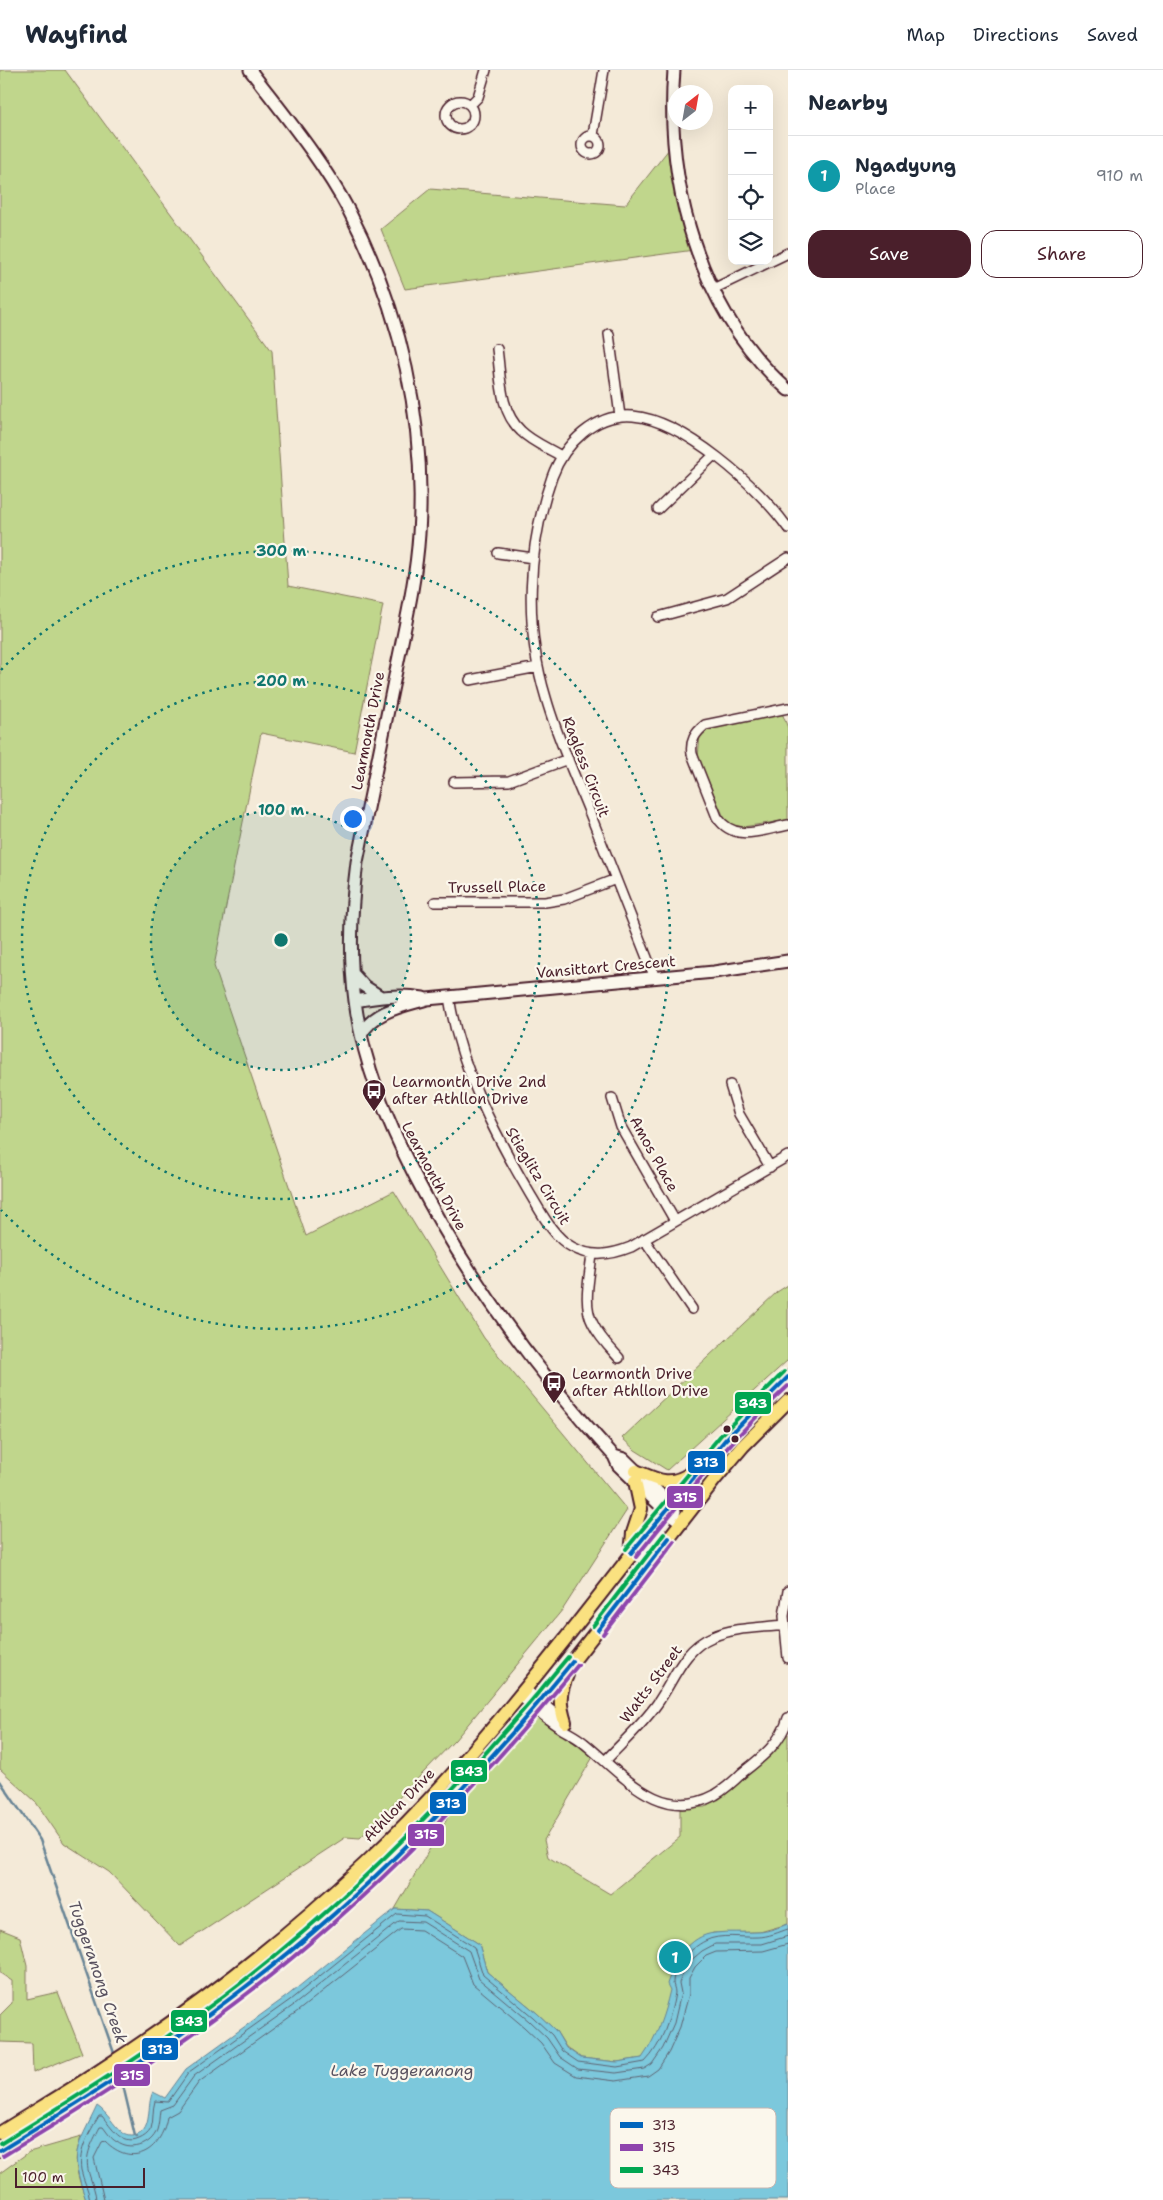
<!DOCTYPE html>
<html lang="en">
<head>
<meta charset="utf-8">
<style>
  :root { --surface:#fff; --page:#f6f6f7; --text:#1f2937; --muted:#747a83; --line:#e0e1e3; --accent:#4a1f2b }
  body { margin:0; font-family:"Shantell Sans",sans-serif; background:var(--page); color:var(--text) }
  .controls { position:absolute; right:15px; top:15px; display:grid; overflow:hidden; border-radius:10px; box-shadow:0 5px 20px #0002 }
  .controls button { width:45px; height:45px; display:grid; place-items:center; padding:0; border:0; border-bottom:1px solid var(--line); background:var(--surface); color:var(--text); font:25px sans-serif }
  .compass { position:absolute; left:668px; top:15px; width:45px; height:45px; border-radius:50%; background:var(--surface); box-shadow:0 5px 20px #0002; rotate:31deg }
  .scale { position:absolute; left:15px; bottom:12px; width:130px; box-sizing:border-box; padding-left:5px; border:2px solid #4a1f2b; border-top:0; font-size:14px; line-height:18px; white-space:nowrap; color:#4a1f2b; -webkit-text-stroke:4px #fbf7ec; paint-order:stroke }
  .you { position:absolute; left:352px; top:748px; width:18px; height:18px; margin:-12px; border:4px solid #fff; border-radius:50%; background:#1a73e8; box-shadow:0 0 0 8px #1a73e833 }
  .badge { display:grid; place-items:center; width:32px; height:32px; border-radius:50%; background:var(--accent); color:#fff; font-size:16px; font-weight:700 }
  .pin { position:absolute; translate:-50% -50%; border:2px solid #fff; box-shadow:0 1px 5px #0006 }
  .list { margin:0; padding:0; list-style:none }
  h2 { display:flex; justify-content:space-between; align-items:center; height:65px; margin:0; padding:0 20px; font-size:21px }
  h2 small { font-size:16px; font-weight:400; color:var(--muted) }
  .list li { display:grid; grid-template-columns:32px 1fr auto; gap:15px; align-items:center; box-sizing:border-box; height:80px; padding:0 20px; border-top:1px solid var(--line) }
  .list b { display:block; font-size:19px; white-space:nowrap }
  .list p { margin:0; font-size:16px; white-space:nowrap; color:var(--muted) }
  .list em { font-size:16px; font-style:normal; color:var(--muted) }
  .actions { display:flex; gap:10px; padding:15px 20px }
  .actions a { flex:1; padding:11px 0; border:1px solid var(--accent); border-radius:15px; text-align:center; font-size:18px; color:var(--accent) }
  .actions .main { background:var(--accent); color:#fff }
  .icon { flex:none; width:28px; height:28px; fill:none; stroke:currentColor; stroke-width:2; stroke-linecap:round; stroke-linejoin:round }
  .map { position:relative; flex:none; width:788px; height:2130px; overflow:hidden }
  header { display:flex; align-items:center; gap:30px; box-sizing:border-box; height:70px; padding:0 25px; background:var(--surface); border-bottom:1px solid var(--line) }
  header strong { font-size:24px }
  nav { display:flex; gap:28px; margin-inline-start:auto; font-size:18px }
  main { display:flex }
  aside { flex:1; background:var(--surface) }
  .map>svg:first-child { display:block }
</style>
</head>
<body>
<header>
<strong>Wayfind</strong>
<nav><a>Map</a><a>Directions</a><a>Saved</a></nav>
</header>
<main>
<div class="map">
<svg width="788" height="2130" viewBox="0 0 788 2130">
  <rect width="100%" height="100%" fill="#f4ead8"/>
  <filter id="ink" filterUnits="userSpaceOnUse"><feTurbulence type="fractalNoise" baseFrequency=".02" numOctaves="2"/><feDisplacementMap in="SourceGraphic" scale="10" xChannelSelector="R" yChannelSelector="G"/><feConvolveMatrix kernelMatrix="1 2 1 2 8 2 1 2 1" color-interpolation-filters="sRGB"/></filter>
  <g filter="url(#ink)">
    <path fill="#c0d68c" stroke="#857a5c" d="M0,0H65L272,281L288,516L383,535L354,682L261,663L214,896L306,1166L394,1121L484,1268L627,1440L563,1539L455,1670L360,1768L346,1767L180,1876L109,1802L64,1773L35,1731L0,1699Z
      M669,79L694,180L405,219L381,159L430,119L625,135Z
      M782,643L788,658V750L736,758L726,752L698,688L700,664L709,658Z
      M788,1215V1290L667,1400L635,1380L622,1368L777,1222Z
      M538,1646L593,1687L544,1770L548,1787L610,1824L680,1767V1739L705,1737L769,1686L788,1664V1854L760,1862L713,1863L695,1872L681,1885L663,1950L653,1973L643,1988L617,1992L581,1988L566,1977L556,1961L537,1943L487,1902L479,1874L427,1841L395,1839L451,1742Z
      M0,1859L20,1867L27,1896V1929L58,1922L82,1983L33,2003L32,1973L0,1972V1945L12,1933V1911L0,1903Z
      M81,2067C72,2094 77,2103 86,2130H0V2103L29,2082Z"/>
    <path fill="#7cc8dc" stroke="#688495" d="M395,1839L427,1841L479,1874L487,1902L537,1943L556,1961L566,1978L581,1988L617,1992L642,1988C657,1967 664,1945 670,1920L667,1914C674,1892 689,1865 715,1863C729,1861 744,1863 758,1862C768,1862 779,1857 788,1854V2130H86C69,2080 76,2081 97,2036C108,2043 113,2055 122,2062C126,2066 132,2067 137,2065C153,2059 146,2035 153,2022L165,2028L186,1999L287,1926Z"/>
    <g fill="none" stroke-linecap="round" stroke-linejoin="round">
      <path stroke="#5e6372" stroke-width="1" d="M90,2130C89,2120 83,2110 81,2100C78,2080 89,2063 99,2046H102C111,2057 122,2077 139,2069C144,2067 148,2064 151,2059C154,2050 152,2040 155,2031L168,2032L189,2002L290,1930L397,1844L425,1846L474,1877L483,1905L533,1947L552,1965L562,1981L578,1992L617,1997L645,1992C662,1975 671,1947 675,1923C675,1918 673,1916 673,1912C674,1895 691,1878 705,1871C720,1863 742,1868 758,1867C768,1867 779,1862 788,1859
        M96,2130C96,2122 92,2114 90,2107C83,2087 91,2075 100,2057H103C107,2062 111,2069 117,2072C130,2082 151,2076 157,2060C159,2054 159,2047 160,2040L173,2035L194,2006L294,1935L399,1851L423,1852L469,1881L479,1909L529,1951L547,1968L560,1987L578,1999L616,2003L644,1999L652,1994L663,1978L674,1953L681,1923L679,1913L682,1905L689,1892L702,1881L715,1874H762L788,1866
        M104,2130L94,2088L102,2072L105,2071C132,2098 161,2082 167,2047L178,2041L199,2012L298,1941L401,1859L421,1860L462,1886L473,1914L524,1957L541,1973L555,1993L576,2006L616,2011L648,2006L658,1999L669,1982L680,1957L689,1924V1908L695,1897L706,1886L716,1882L763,1881L788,1874"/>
      <path stroke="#688495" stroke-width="2.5" d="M0,1711L40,1770L115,1986
        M122,2011L135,2066L137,2067"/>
      <g stroke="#4a1f2b" stroke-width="12">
        <path id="street" d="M446 45a14 14 0 1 1 28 0a14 14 0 1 1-28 0Z
          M470,35L478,27L486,0
          M593,65L604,0
          M582 75a9 9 0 1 1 18 0a9 9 0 1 1-18 0Z
          M713,219L788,183
          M609,264L620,346
          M497,279C501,306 499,341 521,361C532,372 548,378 561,386
          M658,439L714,385
          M498,483L533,488
          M658,547L727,528L788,488
          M470,610L538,597
          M788,638L705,655C695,663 690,671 692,684L717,747C734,773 762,760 788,755
          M454,712L509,711L568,689
          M435,832H545L564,829L616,809
          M655,908C633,852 611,797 589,741C574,704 557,667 546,628C524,556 527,478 552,407C564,374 595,343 633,346C685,351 758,416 788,458
          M449,927C460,998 494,1063 530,1124C541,1142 553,1167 572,1177C592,1188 611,1185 631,1177L788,1086
          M730,1015L739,1044L770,1097
          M612,1028L621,1057L675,1151
          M644,1169L692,1239
          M592,1184C590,1206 582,1234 593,1254C599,1267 610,1278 619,1288
          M788,1521L784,1546L788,1588
          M525,1619L564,1651
          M520,1626C532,1636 545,1648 559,1657C568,1663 576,1666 584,1673C623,1705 661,1754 715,1725C725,1719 734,1711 742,1703C761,1688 781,1673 788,1648
          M605,1691C623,1672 642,1655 657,1634C674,1610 683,1579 712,1567C734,1557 761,1558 784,1555"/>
      </g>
      <g stroke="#4a1f2b" stroke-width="15">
        <path id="secondary" d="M250,0C285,46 322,90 349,141C401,241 426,352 419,464C416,510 405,556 396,601C383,665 370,728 357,792C351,838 349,885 355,931C363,993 387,1051 415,1106C468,1209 536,1301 614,1386L618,1395L665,1440L681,1452
          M674,0C665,115 700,242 788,320
          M354,905L364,916L381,927
          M355,931C378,927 400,924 423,928
          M361,965C373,941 403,936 427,929L714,902L788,891
          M614,1386L624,1389L670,1434L675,1441"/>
      </g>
      <g stroke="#4a1f2b" stroke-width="16">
        <path id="primary" d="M636,1401C657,1410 670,1418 691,1403
          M631,1483L633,1463L641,1439L635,1411
          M565,1652C559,1633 559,1623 567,1605
          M0,2063C35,2041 70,2021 104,1998C197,1938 285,1869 366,1793C492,1674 592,1532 700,1397L730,1363L788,1307
          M0,2081L129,2001L193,1956L255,1909L361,1821L412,1772L538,1636L715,1409L743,1376L788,1331"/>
      </g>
      <use href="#street" stroke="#fbf7ec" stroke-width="9"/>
      <use href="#secondary" stroke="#fbf7ec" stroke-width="11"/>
      <use href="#primary" stroke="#fae180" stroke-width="12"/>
      <g stroke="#fbf7ec" stroke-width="8">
        <path id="bus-1" d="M631,1483L725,1370L788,1307
          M598,1560L669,1468
          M0,2081C83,2030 166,1978 244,1918C368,1824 475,1711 573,1591"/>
      </g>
      <g stroke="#fbf7ec" stroke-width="8">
        <path id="bus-2" d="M636,1487C684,1427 732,1368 788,1316
          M603,1564L674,1472
          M3,2086C87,2035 170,1983 248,1923C372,1828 479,1715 578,1595"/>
      </g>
      <g stroke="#fbf7ec" stroke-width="8">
        <path id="bus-3" d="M626,1479L721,1365L784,1302
          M593,1556L664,1464
          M0,2074C83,2023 165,1972 242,1912C364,1817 470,1707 568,1587"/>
      </g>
      <use href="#bus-1" stroke="#0065bd" stroke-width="4"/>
      <use href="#bus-2" stroke="#8e44ad" stroke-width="4"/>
      <use href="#bus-3" stroke="#00a651" stroke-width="4"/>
    </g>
  </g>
  <circle cx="281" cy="870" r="130" fill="#0f766e" fill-opacity=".12"/>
  <g fill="none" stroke="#0f766e" stroke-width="2.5" stroke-dasharray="2.5 5">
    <circle cx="281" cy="870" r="130"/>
    <circle cx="281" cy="870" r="259"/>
    <path d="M1 600A389 389 0 1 1 1 1140"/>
  </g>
  <defs>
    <g id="bus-pin" transform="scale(1.25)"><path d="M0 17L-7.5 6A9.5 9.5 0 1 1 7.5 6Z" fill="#4a1f2b" stroke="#fbf7ec"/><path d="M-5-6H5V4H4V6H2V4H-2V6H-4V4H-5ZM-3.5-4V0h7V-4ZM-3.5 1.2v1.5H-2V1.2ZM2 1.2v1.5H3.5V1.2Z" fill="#fff"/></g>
  </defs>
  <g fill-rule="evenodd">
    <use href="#bus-pin" x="374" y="1021"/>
    <use href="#bus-pin" x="554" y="1313"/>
  </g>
  <g fill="#4a1f2b" stroke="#fbf7ec" stroke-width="2">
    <circle cx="727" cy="1359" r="4.5"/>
    <circle cx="735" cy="1369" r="4.5"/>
  </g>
  <g text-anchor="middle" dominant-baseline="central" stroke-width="4.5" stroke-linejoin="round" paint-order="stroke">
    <g font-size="15" fill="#4a1f2b" stroke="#fbf7ec">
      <text transform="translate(368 661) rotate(-79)">Learmonth Drive</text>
      <text transform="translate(586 697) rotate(69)">Ragless Circuit</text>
      <text transform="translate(497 817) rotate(-1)">Trussell Place</text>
      <text transform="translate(606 897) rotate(-5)">Vansittart Crescent</text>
      <text transform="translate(654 1084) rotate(61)">Amos Place</text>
      <text transform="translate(434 1106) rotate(62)">Learmonth Drive</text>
      <text transform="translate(538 1106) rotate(59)">Stieglitz Circuit</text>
      <text transform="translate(651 1614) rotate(-53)">Watts Street</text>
      <text transform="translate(399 1735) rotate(-46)">Athllon Drive</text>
    </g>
    <g font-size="15" fill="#4a1f2b" stroke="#fbf7ec" text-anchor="start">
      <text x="392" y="1012">Learmonth Drive 2nd<tspan x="392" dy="17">after Athllon Drive</tspan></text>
      <text x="572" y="1304">Learmonth Drive<tspan x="572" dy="17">after Athllon Drive</tspan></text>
    </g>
    <g font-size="16" font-style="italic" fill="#595260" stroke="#fbf7ec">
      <text transform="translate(98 1902) rotate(71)">Tuggeranong Creek</text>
      <text x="402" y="2000">Lake Tuggeranong</text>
    </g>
  </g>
  <rect x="610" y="2038" width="166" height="80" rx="8" fill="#fbf7ec" stroke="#c6b6b2" stroke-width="1"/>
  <rect x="620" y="2052" width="23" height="6" fill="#0065bd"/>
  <rect x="620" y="2074" width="23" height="7" fill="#8e44ad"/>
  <rect x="620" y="2097" width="23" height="6" fill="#00a651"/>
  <g font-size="14" fill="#4a1f2b">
    <text x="652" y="2060">313</text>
    <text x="652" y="2082">315</text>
    <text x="652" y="2105">343</text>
  </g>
  <circle cx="281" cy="870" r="8" fill="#0f766e" stroke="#fbf7ec" stroke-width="2.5"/>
  <g font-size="15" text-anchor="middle" font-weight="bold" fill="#0f766e" stroke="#fbf7ec" stroke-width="4.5" stroke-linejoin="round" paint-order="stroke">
    <text x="281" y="486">300 m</text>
    <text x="281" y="616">200 m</text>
    <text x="281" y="745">100 m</text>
  </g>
  <g stroke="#fbf7ec" stroke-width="2">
    <rect x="734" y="1321" width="38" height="24" rx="5" fill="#00a651"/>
    <rect x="687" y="1380" width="39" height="24" rx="5" fill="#0065bd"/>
    <rect x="666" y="1415" width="38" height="24" rx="5" fill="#8e44ad"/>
    <rect x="450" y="1689" width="38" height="24" rx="5" fill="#00a651"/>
    <rect x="429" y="1721" width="38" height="24" rx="5" fill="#0065bd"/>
    <rect x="407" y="1753" width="38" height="24" rx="5" fill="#8e44ad"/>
    <rect x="170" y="1939" width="38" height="24" rx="5" fill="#00a651"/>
    <rect x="141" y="1967" width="38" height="24" rx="5" fill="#0065bd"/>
    <rect x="113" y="1993" width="38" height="24" rx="5" fill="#8e44ad"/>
  </g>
  <g font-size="14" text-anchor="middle" font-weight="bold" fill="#fff">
    <text x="753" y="1338">343</text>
    <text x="706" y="1397">313</text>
    <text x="685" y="1432">315</text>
    <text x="469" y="1706">343</text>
    <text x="448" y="1738">313</text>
    <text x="426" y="1769">315</text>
    <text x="189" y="1956">343</text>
    <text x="160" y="1984">313</text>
    <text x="132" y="2010">315</text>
  </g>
</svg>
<div class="controls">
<button>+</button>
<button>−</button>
<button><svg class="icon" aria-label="locate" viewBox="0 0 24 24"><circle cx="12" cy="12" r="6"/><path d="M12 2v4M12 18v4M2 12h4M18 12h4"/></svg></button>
<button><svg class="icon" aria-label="layers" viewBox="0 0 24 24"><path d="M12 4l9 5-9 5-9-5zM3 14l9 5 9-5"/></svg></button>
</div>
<svg class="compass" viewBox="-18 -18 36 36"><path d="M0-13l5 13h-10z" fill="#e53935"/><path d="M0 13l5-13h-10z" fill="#747a83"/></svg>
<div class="scale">100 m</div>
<div class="you"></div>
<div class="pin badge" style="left:675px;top:1887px;background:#0f9aa8">1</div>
</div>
<aside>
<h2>Nearby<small></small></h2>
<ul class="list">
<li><span class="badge" style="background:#0f9aa8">1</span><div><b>Ngadyung</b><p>Place</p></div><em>910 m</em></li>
</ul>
<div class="actions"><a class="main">Save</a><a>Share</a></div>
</aside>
</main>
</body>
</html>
